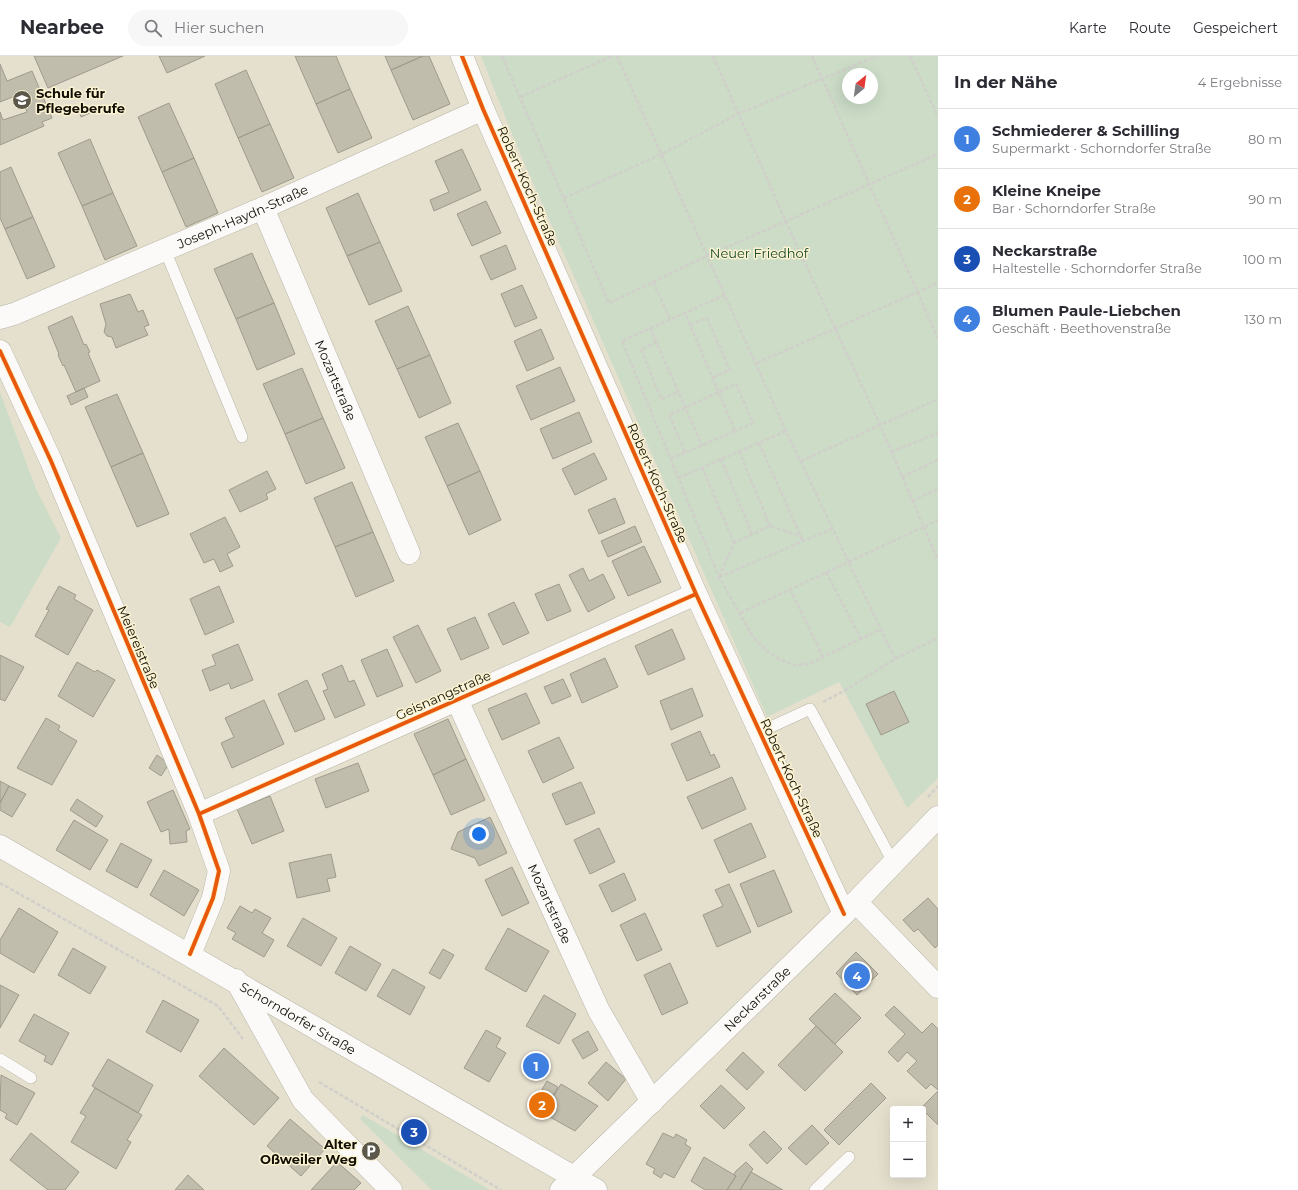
<!DOCTYPE html>
<html lang="de">
<head>
<meta charset="utf-8">
<style>
  :root { --surface:#fff; --page:#f7f7f7; --text:#2b2b33; --muted:#7c7c81; --line:#e1e1e2; --accent:#2563eb }
  body { margin:0; font-family:Montserrat,sans-serif; background:var(--page); color:var(--text) }
  .controls { position:absolute; right:12px; bottom:12px; display:grid; overflow:hidden; border-radius:4px; box-shadow:0 4px 16px #0002 }
  .controls button { width:36px; height:36px; display:grid; place-items:center; padding:0; border:0; border-bottom:1px solid var(--line); background:var(--surface); color:var(--text); font:20px sans-serif }
  .compass { position:absolute; left:842px; top:12px; width:36px; height:36px; border-radius:50%; background:var(--surface); box-shadow:0 4px 16px #0002; rotate:29deg }
  .you { position:absolute; left:479px; top:778px; width:14px; height:14px; margin:-10px; border:3px solid #fff; border-radius:50%; background:#1a73e8; box-shadow:0 0 0 6px #1a73e833 }
  .badge { display:grid; place-items:center; width:26px; height:26px; border-radius:50%; background:var(--accent); color:#fff; font-size:13px; font-weight:700 }
  .pin { position:absolute; translate:-50% -50%; border:2px solid #fff; box-shadow:0 1px 4px #0006 }
  .list { margin:0; padding:0; list-style:none }
  h2 { display:flex; justify-content:space-between; align-items:center; height:52px; margin:0; padding:0 16px; font-size:17px }
  h2 small { font-size:13px; font-weight:400; color:var(--muted) }
  .list li { display:grid; grid-template-columns:26px 1fr auto; gap:12px; align-items:center; box-sizing:border-box; height:60px; padding:0 16px; border-top:1px solid var(--line) }
  .list b { display:block; font-size:15px; white-space:nowrap }
  .list p { margin:0; font-size:13px; white-space:nowrap; color:var(--muted) }
  .list em { font-size:13px; font-style:normal; color:var(--muted) }
  .icon { flex:none; width:22px; height:22px; fill:none; stroke:currentColor; stroke-width:2; stroke-linecap:round; stroke-linejoin:round }
  .map { position:relative; flex:none; width:938px; height:1134px; overflow:hidden }
  header { display:flex; align-items:center; gap:24px; box-sizing:border-box; height:56px; padding:0 20px; background:var(--surface); border-bottom:1px solid var(--line) }
  header strong { font-size:19px }
  nav { display:flex; gap:22px; margin-inline-start:auto; font-size:14px }
  .search { width:280px; height:36px; background:var(--page); display:flex; align-items:center; gap:10px; box-sizing:border-box; padding:0 14px; border-radius:22px; color:var(--muted); font-size:15px }
  main { display:flex }
  aside { flex:1; background:var(--surface) }
  .map>svg:first-child { display:block }
</style>
</head>
<body>
<header>
<strong>Nearbee</strong>
<div class="search"><svg class="icon" aria-label="search" viewBox="0 0 24 24"><circle cx="10" cy="10" r="6"/><path d="M15 15l6 6"/></svg>Hier suchen</div>
<nav><a>Karte</a><a>Route</a><a>Gespeichert</a></nav>
</header>
<main>
<div class="map">
<svg width="938" height="1134" viewBox="0 0 938 1134">
  <rect width="100%" height="100%" fill="#e5e0ce"/>
  <path fill="#ccdcc7" fill-rule="evenodd" d="M481,0H938V722L907,752L839,626L767,661L519,95ZM848,18H872V42H848Z
    M0,336L36,433L61,482L10,571L0,566Z
    M363,1059L490,1134H432L360,1063Z"/>
  <path fill="#c1bdac" stroke="#9e9a8d" d="M34,0H123L48,32Z
    M159,0H205L167,17Z
    M295,0H336L350,33L316,48Z
    M385,0H423L391,14Z
    M423,0H429L450,48L413,64L391,14Z
    M0,8L7,25L32,15L52,62L42,66L44,70L0,89V56L3,64L27,56L20,38L0,46Z
    M246,14L270,68L238,82L215,28Z
    M350,33L372,82L338,97L316,48Z
    M169,47L194,102L162,116L138,61Z
    M88,51L90,57L81,61L79,54Z
    M270,68L294,122L262,136L238,82Z
    M90,83L113,137L82,150L58,97Z
    M462,93L481,134L434,155L430,144L449,136L435,105Z
    M194,102L218,157L186,171L162,116Z
    M11,111L33,161L5,173L0,162V116Z
    M113,137L137,190L105,204L82,150Z
    M358,137L380,186L347,200L326,152Z
    M486,145L501,177L472,190L457,158Z
    M33,161L55,211L27,223L5,173Z
    M380,186L402,235L369,249L347,200Z
    M506,189L516,213L491,224L480,200Z
    M252,197L274,247L236,263L214,213Z
    M522,229L537,262L515,271L501,238Z
    M130,238L138,256L143,254L149,269L144,271L148,279L116,292L112,281L107,280L104,276L106,268L100,248Z
    M274,247L295,298L257,314L236,263Z
    M408,250L430,299L397,313L375,265Z
    M72,260L84,289L86,288L90,296L88,297L100,325L76,336L64,309L63,310L58,299L59,298L48,271Z
    M541,273L554,303L527,315L514,285Z
    M430,299L451,347L419,362L397,313Z
    M560,311L575,345L531,364L516,330Z
    M302,312L323,362L285,378L263,328Z
    M84,332L88,341L71,349L67,340Z
    M117,338L143,397L111,411L85,351Z
    M579,356L592,386L553,403L540,373Z
    M323,362L345,412L306,428L285,378Z
    M458,367L480,415L447,430L425,381Z
    M143,397L169,458L137,471L111,411Z
    M594,397L607,423L575,439L562,413Z
    M267,415L276,433L266,438L268,443L240,456L229,434Z
    M480,415L501,464L469,479L447,430Z
    M352,426L373,476L335,491L314,442Z
    M615,442L625,467L599,478L588,454Z
    M225,461L240,491L227,498L233,510L220,516L214,503L204,507L190,478Z
    M635,470L642,486L608,501L601,485Z
    M373,476L394,525L356,541L335,491Z
    M644,490L661,526L628,540L612,505Z
    M583,512L589,525L603,518L615,542L588,556L569,519Z
    M559,528L571,555L547,565L535,538Z
    M59,530L76,539L74,543L93,554L68,599L35,580L49,554L46,553Z
    M219,530L234,566L205,579L190,543Z
    M514,546L529,577L503,589L488,558Z
    M475,561L489,592L461,604L447,573Z
    M418,569L441,615L416,627L393,581Z
    M672,573L685,603L648,619L635,590Z
    M238,588L253,624L231,633L229,627L210,635L202,614L216,609L212,599Z
    M387,593L403,630L377,641L361,604Z
    M0,599L24,611L5,645L0,643Z
    M605,602L618,631L582,647L570,618Z
    M77,606L95,616L97,614L115,624L93,661L58,640Z
    M342,609L349,626L354,624L365,649L335,662L323,635L328,633L322,618Z
    M563,623L571,640L552,648L544,631Z
    M307,624L325,663L295,676L278,638Z
    M692,632L703,660L671,674L660,645Z
    M894,635L909,666L881,679L866,648Z
    M526,637L540,667L502,684L488,653Z
    M264,644L284,688L232,712L221,687L234,681L225,662Z
    M46,662L60,670L58,674L77,685L52,729L17,712Z
    M448,663L466,703L433,719L414,678Z
    M700,675L711,700L714,698L720,711L687,725L671,688Z
    M559,681L574,712L543,727L528,695Z
    M157,699L169,708L161,720L149,712Z
    M466,703L485,744L451,759L433,719Z
    M358,707L369,735L326,752L315,723Z
    M732,721L746,753L702,773L687,741Z
    M0,725L9,730L0,747Z
    M581,726L595,757L566,769L552,738Z
    M9,730L26,738L12,761L0,754V747Z
    M173,734L190,773L186,775L187,786L170,788L169,773L161,776L147,746Z
    M270,740L284,775L252,788L237,753Z
    M77,743L103,760L96,771L70,754Z
    M490,761L507,797L479,810L475,802L451,793L458,776Z
    M74,764L108,784L90,814L56,794Z
    M751,767L766,801L729,817L714,784Z
    M599,772L615,806L590,818L574,784Z
    M121,787L152,804L137,832L106,815Z
    M331,798L336,821L327,823L330,835L297,842L289,807Z
    M512,811L529,847L502,860L485,824Z
    M164,814L199,834L184,860L150,839Z
    M774,814L792,856L758,871L740,828Z
    M624,817L636,844L612,856L599,829Z
    M729,828L751,876L717,891L703,859L723,850L715,834Z
    M928,842L938,853V889L935,892L918,873L914,876L903,864Z
    M240,850L252,857L255,853L271,862L262,877L274,884L264,901L232,883L236,877L227,872Z
    M19,852L58,876L34,917L0,897V884Z
    M645,857L662,894L637,905L620,869Z
    M303,862L337,882L321,910L287,890Z
    M508,872L549,895L526,936L485,913Z
    M350,890L381,908L366,935L335,917Z
    M73,892L106,911L90,938L58,919Z
    M443,893L454,899L440,923L429,917Z
    M856,896L878,918L857,939L836,917Z
    M670,907L688,947L662,959L644,919Z
    M393,913L425,931L410,959L377,940Z
    M0,929L19,939L0,972Z
    M835,937L861,962L835,988L809,963Z
    M544,939L576,958L559,988L526,970Z
    M163,944L199,964L181,996L146,976Z
    M894,950L922,977L932,967L938,973V1034L931,1028L926,1033L907,1015L917,1005L907,996L898,1006L888,996L905,978L885,959Z
    M34,958L69,977L52,1009L44,1005L46,1000L19,985Z
    M816,970L843,996L805,1035L778,1009Z
    M486,974L501,982L496,991L506,997L489,1026L464,1012Z
    M588,975L598,994L583,1003L572,984Z
    M224,992L279,1042L254,1069L199,1020Z
    M743,996L764,1016L747,1034L726,1014Z
    M108,1003L153,1029L138,1057L92,1030Z
    M606,1006L626,1023L608,1045L588,1027Z
    M1,1019L35,1037L17,1069L5,1062L7,1058L0,1054Z
    M547,1025L558,1031L542,1058L531,1052Z
    M871,1027L886,1042L839,1089L824,1074Z
    M561,1028L598,1050L575,1075L543,1057Z
    M721,1029L745,1052L724,1073L700,1050Z
    M95,1032L142,1059L127,1084L131,1086L116,1113L71,1086L86,1060L80,1057Z
    M938,1035V1069L921,1052Z
    M290,1063L325,1093L301,1120L267,1090Z
    M812,1069L829,1087L806,1109L788,1092Z
    M764,1075L782,1093L767,1108L749,1089Z
    M31,1077L79,1116L65,1134H48L10,1104Z
    M663,1077L674,1082L676,1078L687,1084L685,1088L691,1092L674,1122L664,1117L661,1122L653,1117L655,1113L646,1108Z
    M704,1101L736,1120L727,1134H705L691,1125Z
    M337,1106L361,1127L354,1134H311Z
    M746,1106L753,1113L740,1134H727L736,1120L734,1118L736,1115Z
    M751,1116L783,1134H740Z
    M188,1119L204,1134H175Z"/>
  <g fill="none" stroke-linecap="round" stroke-linejoin="round">
    <g stroke="#b8b5a7" stroke-width="12">
      <path id="lane" d="M165,194L242,381
        M760,676L810,653L893,806
        M0,1003L31,1022
        M815,1134L849,1101"/>
    </g>
    <g stroke="#b8b5a7" stroke-width="23">
      <g id="street">
        <path d="M462,0L483,53L696,538L844,858"/>
        <path id="s1" d="M263,152L409,497"/>
        <path id="s2" d="M0,262L14,258L263,152L483,53"/>
        <path d="M0,295L51,405L199,758L219,815L213,842L190,898"/>
        <path id="s3" d="M457,644L599,955L652,1046"/>
        <path d="M199,758L696,538"/>
        <path d="M856,846L938,931"/>
        <path d="M236,924L303,1044L391,1134"/>
        <path id="s4" d="M561,1134L852,850L938,761"/>
      </g>
    </g>
    <g stroke="#b8b5a7" stroke-width="23">
      <g id="secondary">
        <path id="s5" d="M0,790L596,1134"/>
      </g>
    </g>
    <path stroke="#d0cfca" stroke-width="2.5" stroke-dasharray="4 2" stroke-linecap="butt" d="M502,0L609,247L707,200L938,98
      M617,0L786,375L895,603
      M713,0L786,166L880,369L938,504
      M812,0L938,282
      M910,0L938,61
      M520,41L612,0
      M564,142L662,98L738,58L877,0
      M653,226L670,263
      M725,239L622,285L719,521L753,581L767,595L779,603L793,609L809,608L879,574
      M690,269L707,262L730,314L712,322
      M650,272L702,389
      M657,286L641,293L661,343L679,336
      M757,307L938,227
      M759,387L803,485
      M739,395L770,470
      M685,396L669,359L736,328L753,367L735,375
      M891,396L938,377
      M670,403L735,375L685,257
      M721,403L752,478
      M801,405L938,343
      M702,411L734,487
      M902,421L938,404
      M678,422L786,375
      M912,445L938,433
      M826,516L861,583
      M719,521L834,472
      M719,521L734,487L770,470L801,480
      M790,533L823,601
      M740,557L938,464
      M823,646L844,635L895,603L938,582
      M928,741L938,730
      M0,827L218,950L243,983
      M319,1026L501,1134"/>
    <use href="#lane" stroke="#fbfaf8" stroke-width="11"/>
    <use href="#street" stroke="#fbfaf8" stroke-width="22"/>
    <use href="#secondary" stroke="#fbfaf8" stroke-width="22"/>
    <g stroke="#fbf3d1" stroke-width="6">
      <path id="cycleway" d="M462,0L483,53L696,538L844,858
        M0,295L51,405L199,758L219,815L213,842L190,898
        M199,758L696,538"/>
    </g>
    <use href="#cycleway" stroke="#e8590c" stroke-width="4"/>
  </g>
  <defs>
    <g id="school-disc" transform="scale(1)"><circle r="9.5" fill="#5b584b" stroke="#fbf3d1"/><path d="M0-5L7-2L0 1L-7-2ZM-4 1L0 2.5L4 1V4Q0 6-4 4Z" fill="#fff"/></g>
    <g id="parking-disc" transform="scale(1)"><circle r="9.5" fill="#5b584b" stroke="#fbf3d1"/><path d="M-3.5-5.5H1a3.5 3.5 0 0 1 0 7H-1V5.5H-3.5ZM-1-3.4V-.6H.8a1.4 1.4 0 0 0 0-2.8Z" fill="#fff"/></g>
  </defs>
  <g fill-rule="evenodd">
    <use href="#school-disc" x="22" y="44"/>
    <use href="#parking-disc" x="371" y="1095"/>
  </g>
  <g text-anchor="middle" dominant-baseline="central" stroke-width="3" stroke-linejoin="round" paint-order="stroke">
    <g font-size="13" font-weight="bold" fill="#110e04" stroke="#fbf3d1" text-anchor="start">
      <text x="36" y="37">Schule für<tspan x="36" dy="15">Pflegeberufe</tspan></text>
      <text x="357" y="1088" text-anchor="end">Alter<tspan x="357" dy="15">Oßweiler Weg</tspan></text>
    </g>
    <g font-size="13" fill="#110e04" stroke="#fbf3d1">
      <text transform="translate(528 130) rotate(66)">Robert-Koch-Straße</text>
      <text stroke="none"><textPath href="#s2" startOffset="263">Joseph-Haydn-Straße</textPath></text>
      <text stroke="none"><textPath href="#s1" startOffset="187">Mozartstraße</textPath></text>
      <text transform="translate(658 427) rotate(66)">Robert-Koch-Straße</text>
      <text transform="translate(139 591) rotate(67)">Meiereistraße</text>
      <text transform="translate(443 639) rotate(-24)">Geisnangstraße</text>
      <text transform="translate(792 722) rotate(65)">Robert-Koch-Straße</text>
      <text stroke="none"><textPath href="#s3" startOffset="224">Mozartstraße</textPath></text>
      <text stroke="none"><textPath href="#s4" startOffset="274">Neckarstraße</textPath></text>
      <text stroke="none"><textPath href="#s5" startOffset="344">Schorndorfer Straße</textPath></text>
    </g>
    <g font-size="13" fill="#16482b" stroke="#fbf3d1">
      <text x="759" y="197">Neuer Friedhof</text>
    </g>
  </g>
</svg>
<div class="controls">
<button>+</button>
<button>−</button>
</div>
<svg class="compass" viewBox="-18 -18 36 36"><path d="M0-13l5 13h-10z" fill="#e53935"/><path d="M0 13l5-13h-10z" fill="#7c7c81"/></svg>
<div class="you"></div>
<div class="pin badge" style="left:536px;top:1010px;background:#3f7fe0">1</div>
<div class="pin badge" style="left:542px;top:1049px;background:#e8710a">2</div>
<div class="pin badge" style="left:414px;top:1076px;background:#1a4fb4">3</div>
<div class="pin badge" style="left:857px;top:920px;background:#3f7fe0">4</div>
</div>
<aside>
<h2>In der Nähe<small>4 Ergebnisse</small></h2>
<ul class="list">
<li><span class="badge" style="background:#3f7fe0">1</span><div><b>Schmiederer &amp; Schilling</b><p>Supermarkt · Schorndorfer Straße</p></div><em>80 m</em></li>
<li><span class="badge" style="background:#e8710a">2</span><div><b>Kleine Kneipe</b><p>Bar · Schorndorfer Straße</p></div><em>90 m</em></li>
<li><span class="badge" style="background:#1a4fb4">3</span><div><b>Neckarstraße</b><p>Haltestelle · Schorndorfer Straße</p></div><em>100 m</em></li>
<li><span class="badge" style="background:#3f7fe0">4</span><div><b>Blumen Paule-Liebchen</b><p>Geschäft · Beethovenstraße</p></div><em>130 m</em></li>
</ul>
</aside>
</main>
</body>
</html>
